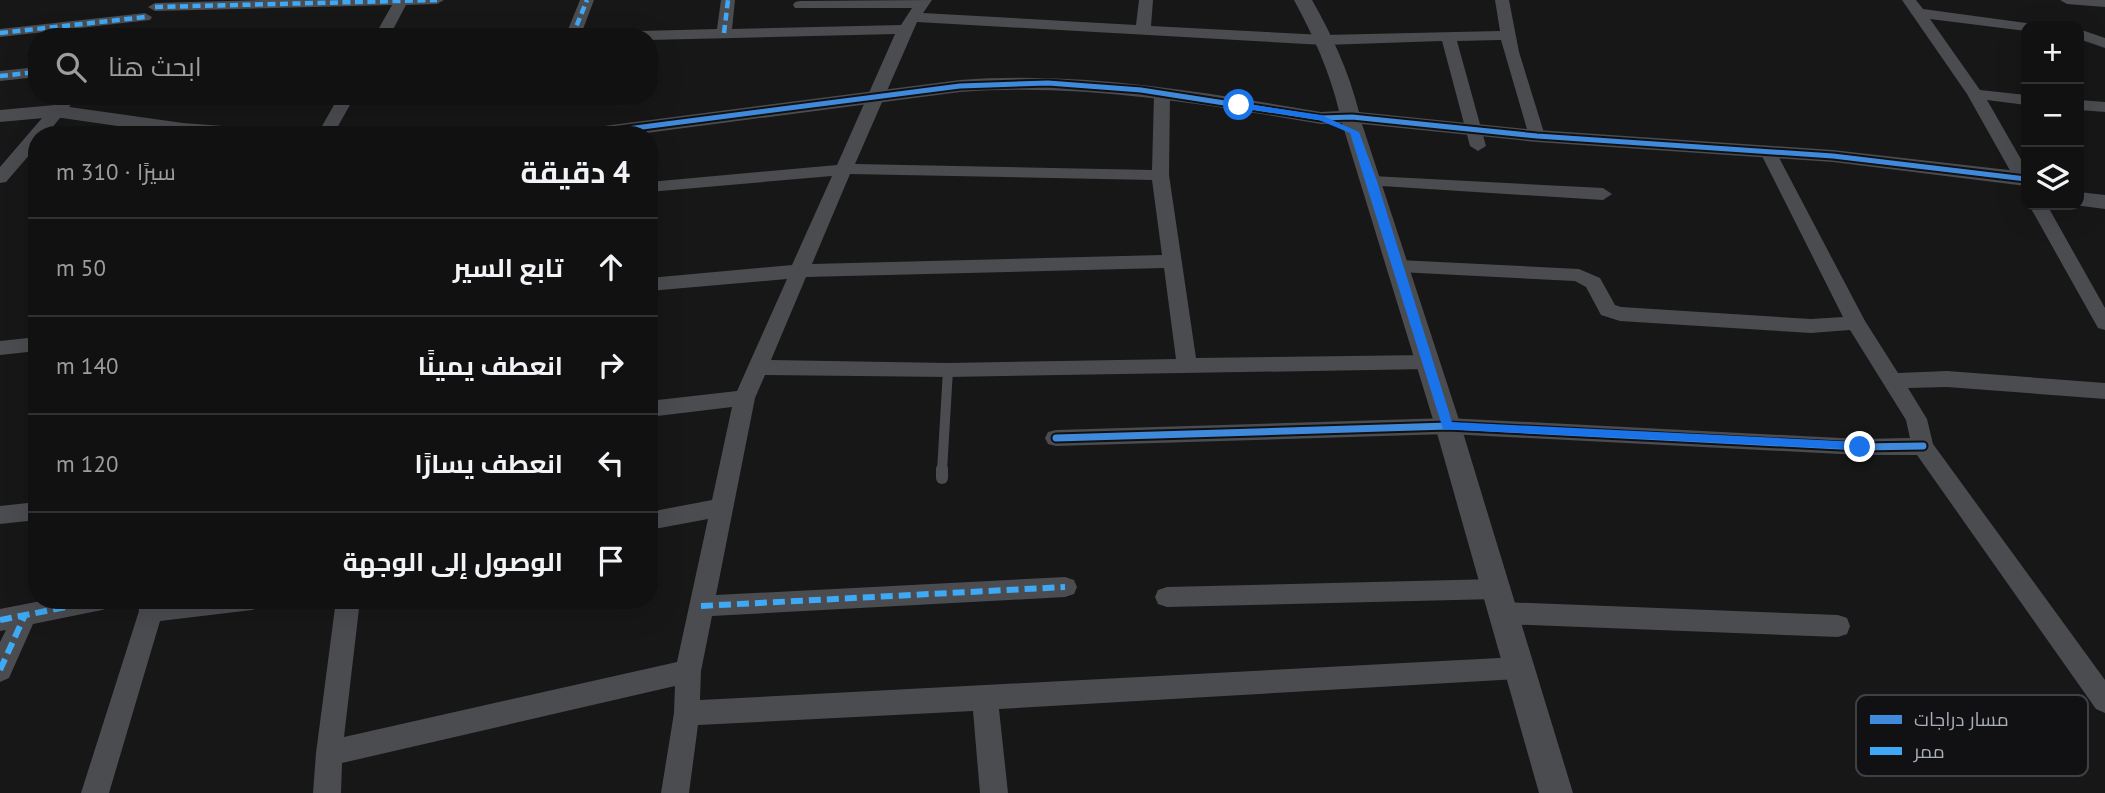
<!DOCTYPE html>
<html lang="ar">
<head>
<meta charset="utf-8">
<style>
  :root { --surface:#111; --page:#1a1a1a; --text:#f1f3f6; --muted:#9c9d9f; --line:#303131 }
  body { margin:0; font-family:"PT Sans",Cairo,sans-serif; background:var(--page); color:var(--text); direction:rtl }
  .controls { position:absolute; right:21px; top:21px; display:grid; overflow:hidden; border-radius:14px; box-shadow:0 7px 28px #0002 }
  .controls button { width:63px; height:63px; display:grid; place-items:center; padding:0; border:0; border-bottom:2px solid var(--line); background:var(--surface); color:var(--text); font:35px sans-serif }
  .stop { position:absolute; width:21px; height:21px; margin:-16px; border:5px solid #1a73e8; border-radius:50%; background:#fff }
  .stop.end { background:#1a73e8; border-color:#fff; box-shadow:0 2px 7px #0008 }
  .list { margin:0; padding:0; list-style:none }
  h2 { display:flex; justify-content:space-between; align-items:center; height:91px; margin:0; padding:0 28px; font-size:30px }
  h2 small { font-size:23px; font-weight:400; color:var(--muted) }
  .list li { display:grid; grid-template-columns:46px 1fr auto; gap:21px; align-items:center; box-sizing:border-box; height:98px; padding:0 28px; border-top:2px solid var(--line) }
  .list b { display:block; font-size:26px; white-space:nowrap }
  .list em { font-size:23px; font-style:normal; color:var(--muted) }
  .icon { flex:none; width:38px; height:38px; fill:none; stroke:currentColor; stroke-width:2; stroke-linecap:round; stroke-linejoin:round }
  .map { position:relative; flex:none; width:2105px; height:793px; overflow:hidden; direction:ltr }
  .search { position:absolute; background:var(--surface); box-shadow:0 7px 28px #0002; left:28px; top:28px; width:630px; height:77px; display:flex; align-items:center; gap:18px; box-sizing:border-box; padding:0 24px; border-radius:28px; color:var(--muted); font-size:26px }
  .panel { position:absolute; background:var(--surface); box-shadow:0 7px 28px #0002; left:28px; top:126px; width:630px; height:483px; border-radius:28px; direction:rtl }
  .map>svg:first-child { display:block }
</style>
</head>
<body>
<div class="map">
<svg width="2105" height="793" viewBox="0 0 2105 793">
  <rect width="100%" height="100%" fill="#171717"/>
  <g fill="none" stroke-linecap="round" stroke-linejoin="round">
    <path stroke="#4b4c50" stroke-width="10" d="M942,471L948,370"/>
    <path stroke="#4b4c50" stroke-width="12" d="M942,478V469"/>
    <path fill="#4b4c50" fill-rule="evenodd" d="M261,0H444L437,4L406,5L389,37H374L392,5L155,11L148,7L155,3Z
      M580,0H594L580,37H565Z
      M721,0H735L732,29L901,25L912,8H795L793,5L795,2L800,1L932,0L923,13L1136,25L1139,0H1153L1151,26L1324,35L1500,31L1495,0H1509L1519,52L1545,136L1537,141L1529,136L1501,40L1457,41L1486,146L1478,151L1470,146L1442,41L1324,45L917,22L855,164L1152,170L1154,95L1156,92H1168L1170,95L1169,175L1196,358L1428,355L1435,357L1438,362L1435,367L1428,369L948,377L765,375L755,398L716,595L1065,577L1074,580L1077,587L1074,594L1065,597L712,616L701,671L700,700L1518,657L1527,660L1531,668L1527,676L1518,679L999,709L1008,793H980L973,711L698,725L689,793H661L674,713L675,686L342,763L341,793H313L316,753L336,600H360L344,737L677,662L708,519L649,530V512L712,500L732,407L649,417V401L737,391L787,279L649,291V278L792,265L832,176L649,192V182L837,165L895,34L649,40V37H595L602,32L717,29ZM850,174L1152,180L1162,255L812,264ZM1164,268L1176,359L948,363L771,360L806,277Z
      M1902,0H1916L1923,9L2026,23L2033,26H2026V31L1930,19L1980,90L2026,95V105L1987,100L2026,168V188L2017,183L1967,94Z
      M2060,0H2105V7L2067,4Z
      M145,13L152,17L150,20L0,37V29Z
      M2079,29L2105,38V48L2079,39Z
      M37,67V77L0,81V71Z
      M61,96H78L46,135H37V146L6,182L0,183V167Z
      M339,96H355L333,135H317Z
      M2079,100L2105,102V112L2079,110Z
      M1768,147L1776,152L1865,321L1898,373L1947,371L2105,383V399L1947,387L1908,388L1927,419L1933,444L2105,680V713L2096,709L1917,455H1860L1448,434L1056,446L1048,444L1045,438L1048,432L1056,430L1448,418L1860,439L1910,438L1906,420L1850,330L1811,333L1620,321L1601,315L1586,287L1575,281L1399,272L1392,270L1390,266L1392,262L1399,260L1579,269L1600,278L1615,305L1621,307L1811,319L1843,317L1760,152Z
      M1372,176L1603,188L1612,194L1603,200L1366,185L1363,181L1366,177Z
      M2029,205H2047L2105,308V330L2098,328Z
      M37,337V351L0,355V341Z
      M37,502V520L0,524V506Z
      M1496,579L1505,582L1508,589L1505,596L1496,599L1167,607L1158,604L1155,597L1158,590L1167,587Z
      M46,600H114L111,607L102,610L33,624L9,678L0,682V642L6,630L0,631V609Z
      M137,600H264L261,607L252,610L160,621L109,793H81L139,611Z
      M1503,602L1838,615L1847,618L1850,626L1847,634L1838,637L1503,624L1494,621L1491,613L1494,605Z"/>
    <path fill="#4b4c50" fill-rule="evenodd" d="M1294,0H1312C1332,35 1349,72 1359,112L1537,130L1833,150L2026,172V186L1833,162L1537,142L1362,124L1461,426L1573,793H1539L1435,426L1342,123L1321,124C1201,104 1082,83 960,92L631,135H536L539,131L546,129L604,126L960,80C1082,71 1201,92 1321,112L1339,111C1330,72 1313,35 1294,0Z
      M55,105L183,123L263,129L270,131L273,135H180L55,117L0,122V110Z
      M2079,192L2105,195V209L2074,205H2079Z"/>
    <path stroke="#3fa9f5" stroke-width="4.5" stroke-dasharray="8 4.5" stroke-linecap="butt" d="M155,7L437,0
      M0,33L145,17
      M724,33L728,0
      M572,37L587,0
      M0,76L37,72"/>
    <path stroke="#3fa9f5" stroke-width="6" stroke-dasharray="12 6" stroke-linecap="butt" d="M701,606L1065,587
      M0,620L102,600
      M0,670L25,615"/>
    <g stroke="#111113" stroke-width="9">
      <path id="cycleway-far1" d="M546,135L604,132L960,86L1048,83L1141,90L1321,118L1352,117L1537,136L1833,156L2026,179"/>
    </g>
    <g stroke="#111113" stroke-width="11">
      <path id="cycleway" d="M1056,438L1448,426L1860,447L1923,446"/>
    </g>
    <use href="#cycleway-far1" stroke="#408adc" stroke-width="5"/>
    <use href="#cycleway" stroke="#408adc" stroke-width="7"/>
  </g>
  <path fill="#1a73e8" d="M1239,103L1321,115L1359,132L1377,181L1452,422L1860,442L1864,444V450L1443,429L1350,133L1319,120L1236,107V103Z"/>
  <rect x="1856" y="695" width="232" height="81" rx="10" fill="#111113" stroke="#3e4045" stroke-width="2"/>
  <rect x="1870" y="715" width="32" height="9" fill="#408adc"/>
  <rect x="1870" y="747" width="32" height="8" fill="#3fa9f5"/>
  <g font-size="19" fill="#a8adb8">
    <text x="1914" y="726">مسار دراجات</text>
    <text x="1914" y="758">ممر</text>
  </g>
</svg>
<div class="controls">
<button>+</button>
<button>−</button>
<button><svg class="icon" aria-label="layers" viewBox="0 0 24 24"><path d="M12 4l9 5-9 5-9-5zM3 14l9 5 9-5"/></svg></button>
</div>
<div class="stop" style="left:1239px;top:105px"></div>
<div class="stop end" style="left:1860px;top:447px"></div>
<div class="search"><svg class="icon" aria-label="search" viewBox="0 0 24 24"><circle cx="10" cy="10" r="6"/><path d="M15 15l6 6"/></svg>ابحث هنا</div>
<section class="panel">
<h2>4 دقيقة<small>سيرًا · 310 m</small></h2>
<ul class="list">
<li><svg class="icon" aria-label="ahead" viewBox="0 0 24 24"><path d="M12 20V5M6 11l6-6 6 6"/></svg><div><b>تابع السير</b></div><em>50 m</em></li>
<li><svg class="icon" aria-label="right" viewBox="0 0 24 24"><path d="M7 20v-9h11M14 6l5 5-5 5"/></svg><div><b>انعطف يمينًا</b></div><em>140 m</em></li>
<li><svg class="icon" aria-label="left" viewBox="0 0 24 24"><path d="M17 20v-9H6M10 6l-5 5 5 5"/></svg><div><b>انعطف يسارًا</b></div><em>120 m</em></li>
<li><svg class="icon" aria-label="arrive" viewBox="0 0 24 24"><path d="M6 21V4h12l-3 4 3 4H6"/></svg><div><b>الوصول إلى الوجهة</b></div></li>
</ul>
</section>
</div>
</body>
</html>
